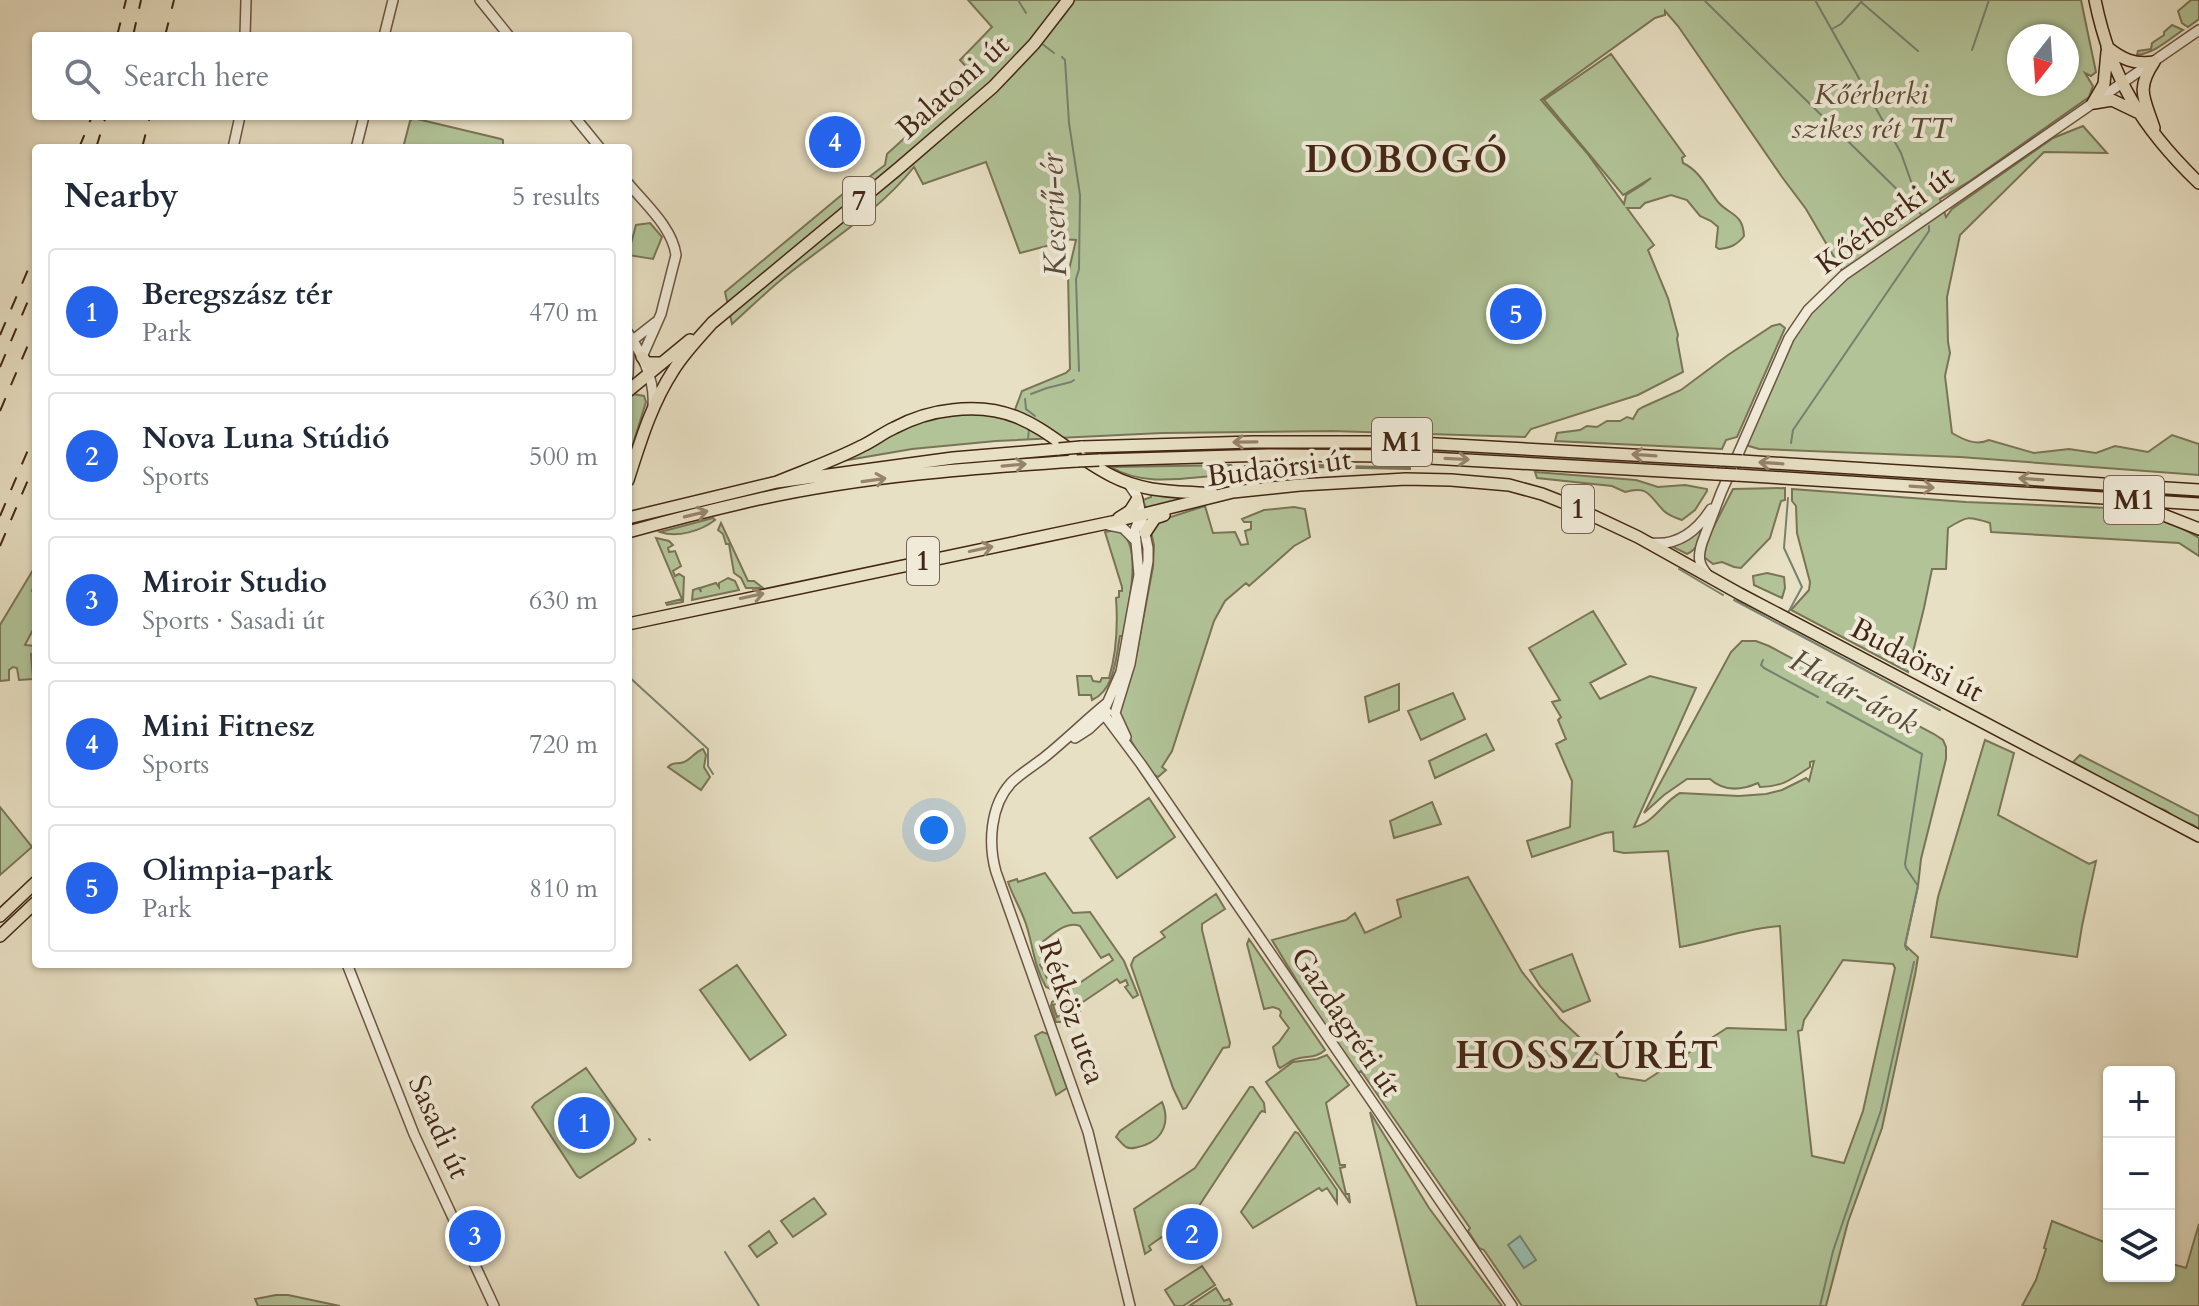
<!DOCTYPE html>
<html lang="en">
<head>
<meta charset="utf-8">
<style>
  :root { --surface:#fff; --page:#f6f6f7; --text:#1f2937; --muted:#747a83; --line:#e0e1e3; --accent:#2563eb }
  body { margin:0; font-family:Cardo,serif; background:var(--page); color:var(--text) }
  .controls { position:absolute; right:24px; bottom:24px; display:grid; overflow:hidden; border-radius:8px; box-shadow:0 2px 6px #0004 }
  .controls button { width:72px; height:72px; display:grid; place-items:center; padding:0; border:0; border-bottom:2px solid var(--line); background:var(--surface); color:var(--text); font:40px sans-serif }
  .compass { position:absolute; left:2007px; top:24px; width:72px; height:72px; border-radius:50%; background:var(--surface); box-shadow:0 2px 6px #0004; rotate:197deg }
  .you { position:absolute; left:934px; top:830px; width:28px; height:28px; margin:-20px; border:6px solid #fff; border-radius:50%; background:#1a73e8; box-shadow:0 0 0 12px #1a73e833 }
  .badge { display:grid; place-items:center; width:52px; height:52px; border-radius:50%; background:var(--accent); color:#fff; font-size:26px; font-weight:700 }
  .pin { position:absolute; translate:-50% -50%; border:4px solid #fff; box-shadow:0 2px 8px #0006 }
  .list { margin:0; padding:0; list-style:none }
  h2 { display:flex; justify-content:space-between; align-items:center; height:104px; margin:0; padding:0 32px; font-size:34px }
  h2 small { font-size:26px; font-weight:400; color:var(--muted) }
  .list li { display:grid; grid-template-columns:52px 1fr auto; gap:24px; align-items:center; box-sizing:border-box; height:128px; margin:0 16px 16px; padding:0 16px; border:2px solid var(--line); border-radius:8px }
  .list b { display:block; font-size:30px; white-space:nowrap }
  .list p { margin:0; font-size:26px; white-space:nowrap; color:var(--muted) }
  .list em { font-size:26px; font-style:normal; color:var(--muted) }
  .icon { flex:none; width:44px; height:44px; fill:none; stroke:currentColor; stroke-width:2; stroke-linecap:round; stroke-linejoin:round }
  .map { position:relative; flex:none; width:2199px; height:1306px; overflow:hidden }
  .search { position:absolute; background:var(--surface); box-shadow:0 2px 6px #0004; left:32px; top:32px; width:600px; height:88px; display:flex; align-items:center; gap:20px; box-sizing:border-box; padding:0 28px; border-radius:8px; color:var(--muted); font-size:30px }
  .panel { position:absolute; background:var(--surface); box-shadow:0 2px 6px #0004; left:32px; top:144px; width:600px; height:824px; border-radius:8px }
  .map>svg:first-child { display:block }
</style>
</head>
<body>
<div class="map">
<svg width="2199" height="1306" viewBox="0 0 2199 1306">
  <rect width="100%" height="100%" fill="#e8e0c4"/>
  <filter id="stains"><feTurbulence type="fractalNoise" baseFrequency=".0025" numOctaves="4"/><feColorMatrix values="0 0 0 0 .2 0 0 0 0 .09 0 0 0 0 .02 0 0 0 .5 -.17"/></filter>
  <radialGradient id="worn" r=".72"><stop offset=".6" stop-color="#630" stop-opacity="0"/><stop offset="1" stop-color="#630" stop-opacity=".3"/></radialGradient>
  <path fill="#b1c397" stroke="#7a7456" stroke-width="2" fill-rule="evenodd" d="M968,0H1060L1053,12L1061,19L1074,0H2081L2096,72L2091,76L2085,73L2093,86L2089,97L1970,181L1940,199L1946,217L1952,209L2053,138L2083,126L2107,153L2044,152L1960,235L1947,297L1948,342L1950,353L1945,376L1952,433C1964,440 1976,446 1989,440L2034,453L2069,449L2096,453L2115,446L2148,452L2172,435L2199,444V475L1960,457L1759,449L1742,444L1789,338L1844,274L1806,209L1782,177L1678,26L1665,11V15L1655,18L1541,100L1587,153L1624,204L1626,195L1642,185L1651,178L1623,195L1544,100L1611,54L1685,156L1682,158L1683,163C1700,171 1707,188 1718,202C1729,215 1743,213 1744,236C1737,245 1730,248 1719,249L1716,247L1718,227L1711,221L1700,216L1687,200L1671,195L1645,203L1640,208H1627L1654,245L1648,250L1668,298L1678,335L1677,339L1683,372L1638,395L1531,429L1525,437L1332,431L1162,433L996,441L912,449L819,465L937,413L1013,415L1022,391L1066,373L1070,369L1068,274L1076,240L1062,239V242L1020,253L986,162L923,184L914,167C880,210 830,241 787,275C768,290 750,308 732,324L725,292L862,178L865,180L885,165L887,154L932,113L971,72L960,60L992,27ZM2019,36H2067V84H2019Z
    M2191,0H2199V19L2188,27L2182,23L2178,11Z
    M2172,25L2183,30C2168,40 2155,53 2137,55L2138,51L2151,49L2152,43L2164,35V32Z
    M413,118L501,139L503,140V148H403L410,121Z
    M650,223L662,237L653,259L628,255L636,225Z
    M1780,324L1785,328L1737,437L1726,440L1722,449L1555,441L1557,433L1580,430L1587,426L1597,427L1607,421H1620L1627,417L1633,419L1638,410L1643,407L1681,390L1728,355L1772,326Z
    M633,394L644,396L646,402L628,460V398Z
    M1231,465L1234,470L1226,475C1189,477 1145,488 1111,467Z
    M1316,465L1410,468V469L1313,467L1254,471L1245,468V466Z
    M1535,472L1636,480L1658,487L1685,485L1707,489V491L1695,510L1682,520C1676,518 1668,515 1664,511C1649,496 1649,485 1625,492L1612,486L1537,478Z
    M1785,488V500L1781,501L1770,538L1741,568L1734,567L1722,562L1713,564L1704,557L1708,538L1733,489Z
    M1792,489L1966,502L2133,509L2171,522L2199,538V556L2179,543L1991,532L1990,523C1968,516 1967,516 1948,528L1946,569H1932L1924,608L1908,672L1791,610L1809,590L1810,582L1797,533L1796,506L1792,501Z
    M1151,494L1189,498L1146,508L1143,500L1151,497Z
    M1205,506L1213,533L1235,532L1241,545L1248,544L1245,531L1251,529V522H1244L1242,519L1264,510L1294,507L1305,509L1310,537L1294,546L1249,586L1246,583L1225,601L1214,621L1172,751L1162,767L1166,770L1158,777L1150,772L1121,724L1118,708L1128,685L1137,652L1153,567L1154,545L1151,532L1155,522Z
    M713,518L715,520C701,531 677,538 660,532Z
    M721,523L748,581H754L763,588H746L741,578L734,573L729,544H726L723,534L718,530Z
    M1115,530C1119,532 1123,533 1125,536C1141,555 1127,613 1123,636H1120C1116,657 1115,690 1092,700L1091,695H1079L1077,676H1091L1093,681L1100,682L1102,678H1109C1117,651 1118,626 1116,598L1119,597V591H1122V587L1105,532Z
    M1699,530L1701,531C1701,541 1696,550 1687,554L1671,546Z
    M656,538L669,541L673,545L668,548L669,552L675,551L681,566L673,571L675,576L679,574L684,577L683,602L667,605L666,603L682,599Z
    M36,565V581L32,591L36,594V624L25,645L35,646L36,653L31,654L33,679L19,680L17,668L13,667L9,670V680L0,681V625Z
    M1767,573L1784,577L1785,588L1782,598L1754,585L1753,576Z
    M728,578L735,581L739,590L692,600L693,590L699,588L701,592L700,588L716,583L719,587V583Z
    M1593,611L1626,664L1590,683L1600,699L1650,676L1696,688L1634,827C1653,824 1663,802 1680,793L1739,796L1766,794L1782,790L1806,778L1809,781L1814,761L1810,762V767C1792,779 1782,787 1760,787L1758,783C1742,790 1724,792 1710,779H1687L1664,795L1644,813L1731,652L1742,641H1756L1769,646L1934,734L1943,740L1946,747V759L1921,859L1918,886L1905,945L1918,957L1915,975L1882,1128L1848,1222L1826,1306H1522L1484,1250L1479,1248L1468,1231L1470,1228L1361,1071L1354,1075L1272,940L1346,920L1355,913L1365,933L1401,917L1397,900L1468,877L1522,972L1560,1019L1614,1070L1619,1077L1645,1081L1727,1028L1786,1030L1780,926C1746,928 1714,941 1680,947L1668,851L1624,853L1614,851L1613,832L1605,833L1532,857L1527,841L1570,827L1572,781L1556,744L1566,739L1558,720L1561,717L1552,702L1560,700L1529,648ZM1843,960L1893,964L1895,968L1863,1111L1844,1163L1812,1156L1798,1031L1802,1030L1804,1020Z
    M1399,684V710L1369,722L1365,697Z
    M1453,693L1465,719L1421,740L1408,711Z
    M1486,734L1494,750L1435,778L1429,761Z
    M1985,740L2014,753L1998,815L2089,864L2096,861L2082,926L2077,957L1931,937L1938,897Z
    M703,749L706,755L704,767L710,777L701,790L668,767C674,761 676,765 684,762C691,759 695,752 703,749Z
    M2080,755L2199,816V829C2189,821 2187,824 2179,820C2168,815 2170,809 2153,807L2073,762Z
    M1149,798L1175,837L1117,878L1090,838Z
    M1432,802L1441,824L1394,838L1390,821Z
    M0,807L32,847L0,875Z
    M1045,873L1073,913L1090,912L1124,961L1138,995L1133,998L1125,987L1128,985L1126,980L1120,983L1117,979L1077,1006L1080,1011L1078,1012L1068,1010L1063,1001L1053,1005L1057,1017L1062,1015L1061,1022H1056L1051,1006L1052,1002L1113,960L1109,954L1101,958L1080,926C1066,920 1052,935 1041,943L1050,957L1040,965C1047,974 1046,980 1053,990L1046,987C1034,967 1033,945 1026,924C1021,909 1013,897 1008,882L1017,879L1018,882Z
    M1216,894L1225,909L1202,924V930L1230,1043L1229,1047L1223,1048L1186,1108L1183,1109L1173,1088L1131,965L1134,958L1165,937L1161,932Z
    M1249,939L1325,1050C1316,1059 1305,1055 1293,1060C1289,1062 1284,1066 1280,1068L1278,1066L1273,1047L1279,1042L1289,1028L1280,1016L1281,1012L1279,1009L1273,1007L1264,1009L1247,944Z
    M1572,954L1590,1001L1563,1012L1540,986L1530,970Z
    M737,965L786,1035L750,1060L700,990Z
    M1042,1032L1048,1034L1067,1088L1056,1095L1035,1036Z
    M1327,1055L1349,1085L1326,1103L1340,1165H1345V1167L1340,1168L1346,1194H1349L1350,1203L1266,1082L1293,1062L1317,1059Z
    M586,1068L636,1139L634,1143L580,1178L577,1176L532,1107L535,1103Z
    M1250,1087H1253L1264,1103L1265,1112L1262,1111L1260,1113L1193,1215L1149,1246L1151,1250L1145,1254L1134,1209L1195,1168Z
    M1162,1102C1170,1121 1164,1138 1145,1145C1139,1147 1132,1150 1126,1147C1123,1145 1119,1140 1116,1137L1120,1131Z
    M1370,1112L1429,1208L1502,1306H1417Z
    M1295,1132L1298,1133L1337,1190V1203L1327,1188L1322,1191L1319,1188L1253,1228L1241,1212Z
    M814,1198L826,1214L793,1237L781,1221Z
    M2052,1221L2109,1244V1276H2169V1263L2186,1268L2199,1224V1306H2022L2036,1280L2046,1249L2044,1248Z
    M769,1231L777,1243L757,1257L749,1246Z
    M1202,1266L1215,1285L1183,1306H1175L1165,1290Z
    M1216,1288L1224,1301L1229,1299L1232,1304L1228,1306H1189Z
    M276,1295H288L340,1306H258L255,1299Z"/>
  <path fill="#98bead" stroke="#768170" stroke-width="2" d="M1520,1236L1536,1260L1524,1268L1508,1245Z"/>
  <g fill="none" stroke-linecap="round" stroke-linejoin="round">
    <path stroke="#768170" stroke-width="2" d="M1018,0L1026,13
      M1704,0L1917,209
      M1815,0L1901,153L1919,204L1917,208
      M1861,2L1918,51
      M1832,29L1841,24L1863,0
      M1041,43L1054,53
      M1972,50L1989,0
      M1062,57L1065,60L1069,123L1080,195L1079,269L1076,279L1079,371
      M1920,213L1921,215
      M1031,394L1047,388L1071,382L1074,380
      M1025,399L1026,409L1035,416
      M1028,439L1029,429
      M1791,443L1793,430L1929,231V226
      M1788,498L1784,548L1802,587L1789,611
      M1679,569L1723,595
      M1734,600L1940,710
      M1763,660L1761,665L1764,668L1818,697
      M628,676L708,749V766L713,774
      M1827,702L1922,754L1905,864L1906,868L1918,886L1905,946L1907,950
      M649,1139L650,1140
      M725,1252L759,1306
      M1820,1306L1833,1251L1881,1110L1914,962"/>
    <g stroke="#6d5440" stroke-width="12">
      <path id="minor" d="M480,0L509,36
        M245,36L246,0
        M384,36L393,0
        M574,116L600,148
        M233,148L240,116
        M356,148L364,116
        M628,183C645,204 672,227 676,255L661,314L642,357
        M628,333C641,352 655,380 653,404
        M630,348L633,340L656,322
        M628,375L629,345
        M1108,525L1123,528L1135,540
        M1651,543C1678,546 1697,531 1711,509
        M1707,574C1698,564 1698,556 1702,543L1721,493L1789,338L1808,310L1844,275L2199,30
        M1107,703C1086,720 1067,739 1046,756C1035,765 1021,773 1011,783C990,806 988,844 996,872L1088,1132L1130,1306
        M1106,706L1121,672L1136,590L1139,575L1135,530L1140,516
        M1100,709L1141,764L1512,1306
        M1126,737L1115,713L1130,664L1148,561V548L1137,496L1128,483
        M1075,738L1089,729L1107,712
        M347,964L414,1134L494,1306"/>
    </g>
    <g stroke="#442614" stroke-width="14">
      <path id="major" d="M2095,0C2111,78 2142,128 2199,183
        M2107,47C2122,59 2134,65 2154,62
        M2154,62C2135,90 2145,99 2154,128
        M2093,103L2104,84L2107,52
        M2094,103L2112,100L2137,112
        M642,357L647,363H662
        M628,391L690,340
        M1081,447L1253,442H1401L1722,460
        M1099,460L1269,455L1394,456L1716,474
        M1742,461L2199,490
        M1736,475L2199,504
        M628,480C640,443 651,405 673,371C684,353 699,338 712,323L899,168L993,87L1034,44L1068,0
        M777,482C806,470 835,460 862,446C873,441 883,433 894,428C911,419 932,412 952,410C1028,400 1053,446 1112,476C1145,493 1177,491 1213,494
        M2125,505L2161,514L2199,529
        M628,518L777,482L953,458L1059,449
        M1119,518L1130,511L1137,500
        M628,532C671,520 715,509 759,499C863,476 971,468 1077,461
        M1145,533L1155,518L1164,515
        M628,624L1112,522L1233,492L1300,485L1406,479L1451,480L1509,485L1542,494L1570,505L1638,537L1740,594L2199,836
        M0,916L36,882
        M0,936L36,902"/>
    </g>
    <use href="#minor" stroke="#f0ebd9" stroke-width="9"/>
    <use href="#major" stroke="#e8e0c4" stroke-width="11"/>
    <path stroke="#442614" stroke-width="2" stroke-dasharray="14 14" stroke-linecap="butt" d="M117,36L126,0
      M133,36L141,0
      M165,36L174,0
      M79,148L92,116
      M96,148L106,116
      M142,148L150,116
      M0,335L36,251
      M0,367L36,282
      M0,411L36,326
      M0,516L36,431
      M0,546L36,461"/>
    <g stroke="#442614" stroke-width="14" stroke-linecap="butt">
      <path id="major-bridge" d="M1059,449L1081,447
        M1722,460L1742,461
        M1077,461L1099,460
        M1716,474L1736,475"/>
    </g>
    <use href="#major-bridge" stroke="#e8e0c4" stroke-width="11"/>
  </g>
  <defs><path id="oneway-shaft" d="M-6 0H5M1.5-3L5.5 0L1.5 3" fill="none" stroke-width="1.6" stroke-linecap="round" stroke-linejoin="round" transform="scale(2)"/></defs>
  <g stroke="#96836c">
    <use href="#oneway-shaft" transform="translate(1245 442) rotate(179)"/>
    <use href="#oneway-shaft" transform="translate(1644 455) rotate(-176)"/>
    <use href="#oneway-shaft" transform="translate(1457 459) rotate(3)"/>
    <use href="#oneway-shaft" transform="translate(1771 463) rotate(-176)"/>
    <use href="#oneway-shaft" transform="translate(1014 465) rotate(-5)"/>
    <use href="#oneway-shaft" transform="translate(2031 479) rotate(-176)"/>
    <use href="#oneway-shaft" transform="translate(874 480) rotate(-8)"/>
    <use href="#oneway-shaft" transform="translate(1922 487) rotate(4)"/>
    <use href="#oneway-shaft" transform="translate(696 514) rotate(-14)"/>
    <use href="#oneway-shaft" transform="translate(981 549) rotate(-12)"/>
    <use href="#oneway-shaft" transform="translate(752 596) rotate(-12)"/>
  </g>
  <g text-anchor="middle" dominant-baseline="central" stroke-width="8" stroke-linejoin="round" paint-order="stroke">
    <g fill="#f0ebd9" stroke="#78614f" stroke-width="2">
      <rect x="843" y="177" width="32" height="48" rx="6"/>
      <rect x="1372" y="418" width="60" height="48" rx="6"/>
      <rect x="2104" y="476" width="60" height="48" rx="6"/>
      <rect x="1562" y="485" width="32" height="48" rx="6"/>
      <rect x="907" y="537" width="32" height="48" rx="6"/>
    </g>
    <g font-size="28" font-weight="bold" fill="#442614">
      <text x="859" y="201">7</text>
      <text x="1402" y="442">M1</text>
      <text x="2134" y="500">M1</text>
      <text x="1578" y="509">1</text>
      <text x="923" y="561">1</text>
    </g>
    <g font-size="30" fill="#442614" stroke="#f0ebd9">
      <text transform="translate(953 87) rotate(-42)">Balatoni út</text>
      <text transform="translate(1885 220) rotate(-36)">Kőérberki út</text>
      <text transform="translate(1279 468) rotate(-7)">Budaörsi út</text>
      <text transform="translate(1917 660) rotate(28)">Budaörsi út</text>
      <text transform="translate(1072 1012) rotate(71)">Rétköz utca</text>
      <text transform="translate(1346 1022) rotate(56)">Gazdagréti út</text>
      <text transform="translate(439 1127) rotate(66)">Sasadi út</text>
    </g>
    <g font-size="30" font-style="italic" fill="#5f4d35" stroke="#f0ebd9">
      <text x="1871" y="94">Kőérberki<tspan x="1871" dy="34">szikes rét TT</tspan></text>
    </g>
    <g font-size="32" font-style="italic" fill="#594c3a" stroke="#f0ebd9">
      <text transform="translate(1054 215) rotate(-92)">Keserű-ér</text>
      <text transform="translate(1854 692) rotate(29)">Határ-árok</text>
    </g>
    <g font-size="38" font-weight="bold" letter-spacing="2" fill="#442614" stroke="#f0ebd9">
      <text x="1407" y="160">DOBOGÓ</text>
      <text x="1588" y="1056">HOSSZÚRÉT</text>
    </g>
  </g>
  <rect width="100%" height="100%" filter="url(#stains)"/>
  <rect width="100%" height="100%" fill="url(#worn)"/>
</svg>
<div class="controls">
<button>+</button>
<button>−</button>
<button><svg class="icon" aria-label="layers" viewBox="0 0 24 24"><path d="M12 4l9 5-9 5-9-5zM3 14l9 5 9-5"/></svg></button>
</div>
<svg class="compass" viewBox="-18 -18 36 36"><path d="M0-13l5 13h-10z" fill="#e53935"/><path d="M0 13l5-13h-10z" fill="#747a83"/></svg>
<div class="you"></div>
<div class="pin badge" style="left:584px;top:1123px">1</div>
<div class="pin badge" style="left:1192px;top:1234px">2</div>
<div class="pin badge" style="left:475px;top:1236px">3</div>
<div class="pin badge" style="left:835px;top:142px">4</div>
<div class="pin badge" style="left:1516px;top:314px">5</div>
<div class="search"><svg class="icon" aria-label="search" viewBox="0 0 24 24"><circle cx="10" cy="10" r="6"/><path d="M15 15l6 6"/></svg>Search here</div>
<section class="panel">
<h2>Nearby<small>5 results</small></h2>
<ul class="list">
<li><span class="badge">1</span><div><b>Beregszász tér</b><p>Park</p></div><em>470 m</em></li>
<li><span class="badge">2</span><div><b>Nova Luna Stúdió</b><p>Sports</p></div><em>500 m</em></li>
<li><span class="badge">3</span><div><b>Miroir Studio</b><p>Sports · Sasadi út</p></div><em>630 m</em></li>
<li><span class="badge">4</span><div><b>Mini Fitnesz</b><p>Sports</p></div><em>720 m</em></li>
<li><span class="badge">5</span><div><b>Olimpia-park</b><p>Park</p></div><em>810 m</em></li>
</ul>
</section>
</div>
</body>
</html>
